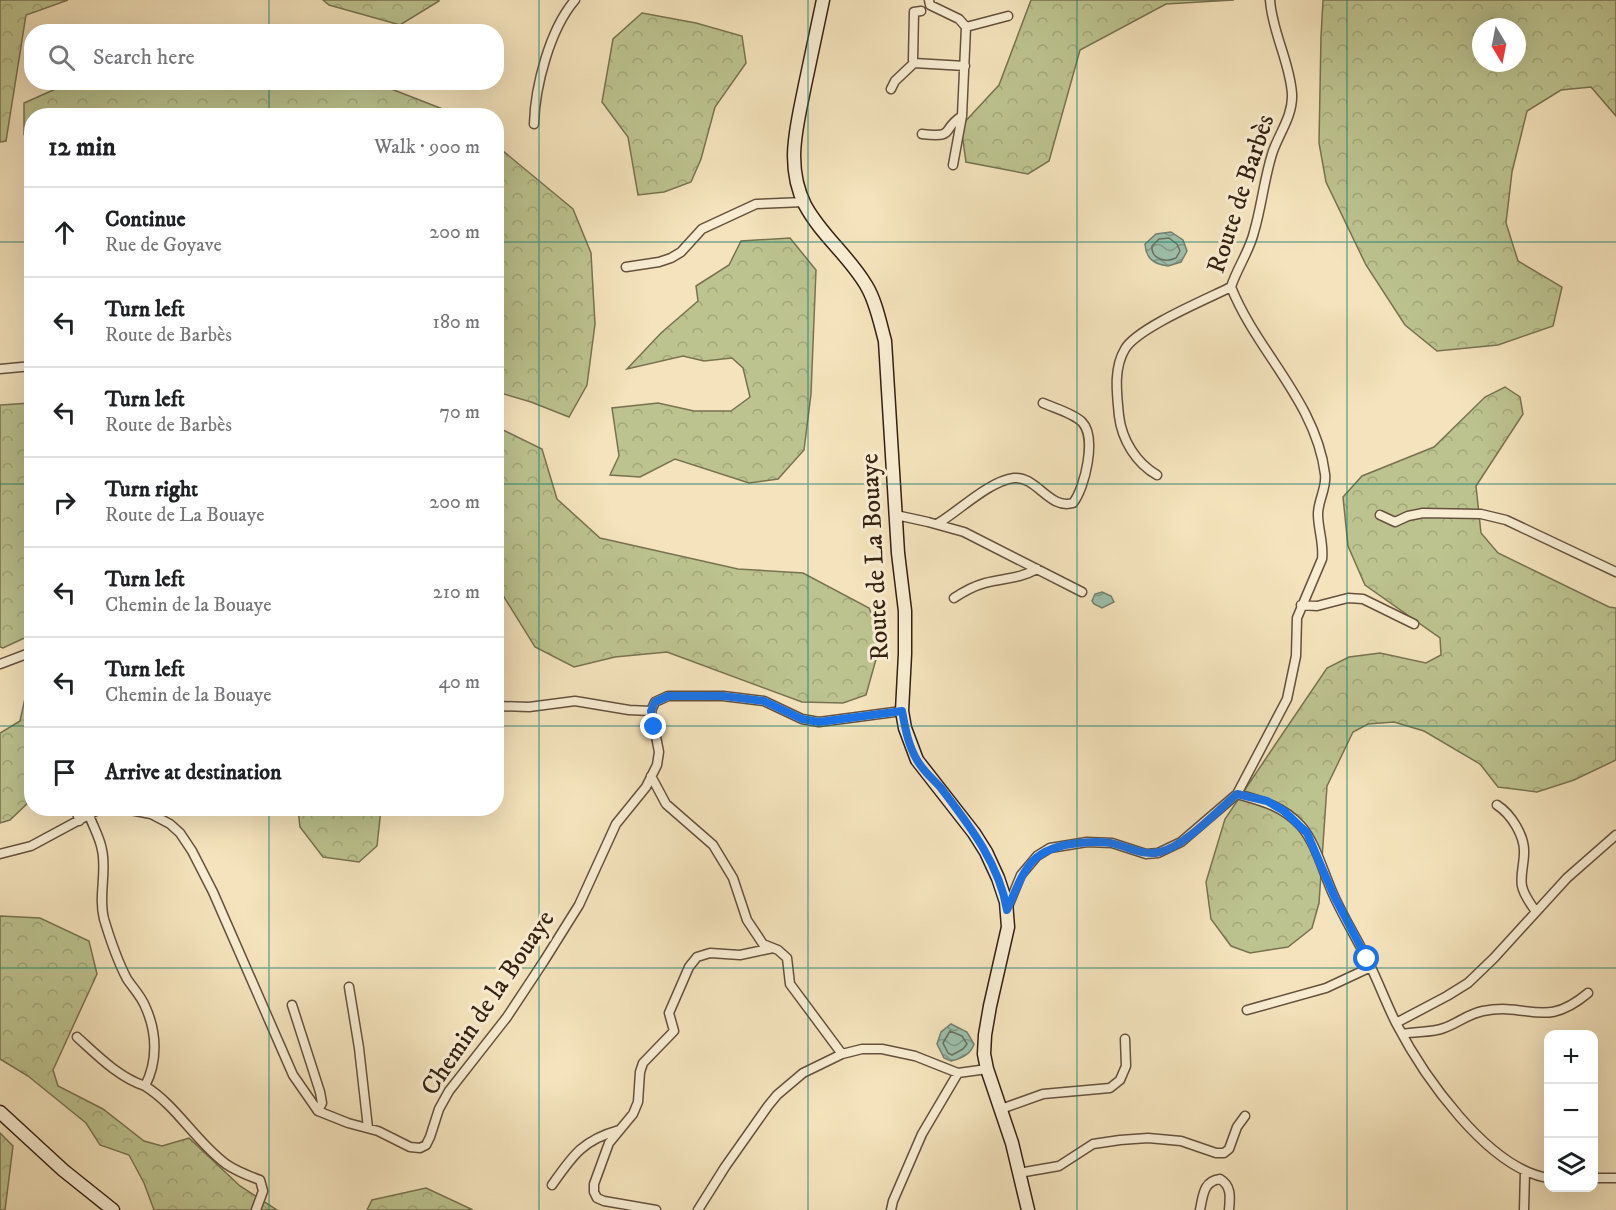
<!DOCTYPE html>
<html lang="en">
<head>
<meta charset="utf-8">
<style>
  :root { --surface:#fff; --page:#f6f6f6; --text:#202124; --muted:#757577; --line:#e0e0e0 }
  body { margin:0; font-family:"IM FELL DW Pica",serif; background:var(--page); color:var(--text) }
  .controls { position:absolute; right:18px; bottom:18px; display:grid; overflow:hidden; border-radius:12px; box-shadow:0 6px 24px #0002 }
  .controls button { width:54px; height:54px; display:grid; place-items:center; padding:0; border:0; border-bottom:2px solid var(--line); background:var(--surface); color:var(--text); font:30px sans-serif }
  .compass { position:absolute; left:1472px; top:18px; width:54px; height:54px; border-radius:50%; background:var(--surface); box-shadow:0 6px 24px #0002; rotate:170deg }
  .stop { position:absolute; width:18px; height:18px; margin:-14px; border:4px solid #1a73e8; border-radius:50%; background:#fff }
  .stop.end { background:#1a73e8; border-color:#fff; box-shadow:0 2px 6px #0008 }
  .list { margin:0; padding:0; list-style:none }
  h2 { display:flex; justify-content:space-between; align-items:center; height:78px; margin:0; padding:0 24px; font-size:26px }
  h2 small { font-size:20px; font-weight:400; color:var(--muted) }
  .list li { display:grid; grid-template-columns:39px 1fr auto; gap:18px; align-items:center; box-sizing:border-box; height:90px; padding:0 24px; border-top:2px solid var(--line) }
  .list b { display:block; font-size:22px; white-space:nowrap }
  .list p { margin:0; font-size:20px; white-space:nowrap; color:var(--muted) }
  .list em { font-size:20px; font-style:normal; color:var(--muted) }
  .icon { flex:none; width:33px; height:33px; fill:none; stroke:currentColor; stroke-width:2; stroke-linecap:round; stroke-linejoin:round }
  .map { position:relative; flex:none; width:1616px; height:1210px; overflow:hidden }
  .search { position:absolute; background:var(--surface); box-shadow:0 6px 24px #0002; left:24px; top:24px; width:480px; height:66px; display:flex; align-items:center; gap:15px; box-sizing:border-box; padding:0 21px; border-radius:24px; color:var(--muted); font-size:22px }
  .panel { position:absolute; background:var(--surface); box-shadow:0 6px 24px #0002; left:24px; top:108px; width:480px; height:708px; border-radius:24px }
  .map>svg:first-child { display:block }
</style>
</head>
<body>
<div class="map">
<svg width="1616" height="1210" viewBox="0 0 1616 1210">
  <defs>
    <pattern id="forest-crowns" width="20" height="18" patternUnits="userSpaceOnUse" patternTransform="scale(1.5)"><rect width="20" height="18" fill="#bcc38f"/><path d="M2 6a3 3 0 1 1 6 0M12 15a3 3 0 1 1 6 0" fill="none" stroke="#a2a77a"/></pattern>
    <pattern id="water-waves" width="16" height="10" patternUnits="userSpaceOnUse" patternTransform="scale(1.5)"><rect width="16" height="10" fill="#9dbfab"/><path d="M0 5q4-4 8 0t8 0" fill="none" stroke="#819b8a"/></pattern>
  </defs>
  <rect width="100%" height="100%" fill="#f4e3bc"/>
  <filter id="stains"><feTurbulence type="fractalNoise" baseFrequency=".00333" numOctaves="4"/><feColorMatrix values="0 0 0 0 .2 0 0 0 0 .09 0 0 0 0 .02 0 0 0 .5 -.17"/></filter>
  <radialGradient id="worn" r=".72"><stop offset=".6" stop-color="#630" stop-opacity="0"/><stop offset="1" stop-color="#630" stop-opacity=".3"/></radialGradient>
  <path fill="url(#forest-crowns)" stroke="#787251" stroke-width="1.5" fill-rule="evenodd" d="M0,0H68L26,15L6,141L0,142Z
    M323,0H439V1L400,25L329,5Z
    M1031,0H1234L1166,4L1080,50L1049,161L1028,174L966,162L961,126L999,85Z
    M1323,0H1616V116L1591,87L1561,90L1527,111L1512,172L1506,223L1518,261L1562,287L1553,326L1498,345L1437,351L1405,325L1366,265L1326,182L1319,143L1321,37ZM1481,27H1517V63H1481Z
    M642,13L696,23L742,36L746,63L715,107L701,159L691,182L664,192L638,195L628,137L602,102L613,39Z
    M229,28L238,31H165L170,29Z
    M69,83H376L458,115L32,116L31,148L24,134V103Z
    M497,146L573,209L591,253L595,324L587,385L569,417L531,402L497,392Z
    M790,238L816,270L811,394L804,450L778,479L749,483L675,459L640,477L610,475L619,456L612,408L658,403L694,411H731L750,397L743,368L732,358L704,361L683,356L627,369L661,333L698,301L696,286L729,265L741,241Z
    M1505,387L1520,397L1523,414L1476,486L1481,533L1498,553L1609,607L1616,608V760L1574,780L1537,792L1498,787L1480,764L1424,731L1394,722L1368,724L1353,732L1327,786L1319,903L1312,928L1288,947L1250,953L1231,946L1211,919L1206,882L1225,819L1327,668L1349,657L1380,653L1426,663L1441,655L1440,638L1365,585L1348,546L1343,497L1362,476L1434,447L1485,397Z
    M31,403V635L3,648L0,647V405Z
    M497,427L542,449L557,499L600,538L738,569L803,573L869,608L882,638L866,695L843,703L802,702L667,652L615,657L574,667L535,647L501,592L497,588Z
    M31,672V800L10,820L0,823V733L20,721L26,694L27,675Z
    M298,809H381L377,846L359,862L323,857L300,827Z
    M0,916L40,918L89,941L97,974L53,1070L58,1086L103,1109L144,1141L162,1146L189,1138L240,1186L277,1210H154L144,1183L129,1155L100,1145L86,1123L28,1076L0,1059Z
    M0,1133L13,1146L5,1210H0Z
    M426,1188L473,1210H367L372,1200Z"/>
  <path fill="url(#water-waves)" stroke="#737f6e" stroke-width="1.5" d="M1171,232L1183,240L1187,251L1181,262L1168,266C1154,264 1146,259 1145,244L1156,234Z
    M1102,592L1111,596L1114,602L1102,608L1094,604L1092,601L1095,594Z
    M951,1024L967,1032L974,1044C971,1054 960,1059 951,1061L944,1058L937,1044L941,1032Z"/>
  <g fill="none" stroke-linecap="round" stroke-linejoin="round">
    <path stroke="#69705f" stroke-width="1.5" d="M1169,238L1177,244L1180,251L1176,258C1165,263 1151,259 1152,246L1159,239Z
      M950,1031L962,1036L967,1044L963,1049L952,1055L948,1053L943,1043Z"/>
    <g stroke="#65513d" stroke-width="11">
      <path id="minor" d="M929,0L930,5L959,19L966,27L962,116L953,165
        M921,11L914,12L913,60L914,63L965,66
        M966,27L1008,16
        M891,89L895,81L914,63
        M534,124C535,86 550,29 575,0
        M922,134C957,138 940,130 962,116
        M626,267L659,262L671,258L681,252L702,229L756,204L804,202
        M0,369L32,366
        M1157,475C1136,463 1122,440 1119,416C1117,394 1113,369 1125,349C1137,328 1207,299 1231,287
        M896,515L928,522L964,532L1082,592
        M1380,515L1395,522L1408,516L1423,513L1481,514L1506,520L1616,572
        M937,524C959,511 989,481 1014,478C1037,476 1049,510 1073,503C1085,488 1097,437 1082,422C1073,413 1054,408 1043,403
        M954,598C963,592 974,586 985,583C1004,578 1019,579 1037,569
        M1301,605L1317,606L1348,598L1363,599L1414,624
        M0,664L32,652
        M496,706L529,707L575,701L629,710L651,711
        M651,776L666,804L713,845L733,878L747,920L763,944L778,950L787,958L790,984L842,1054
        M1237,794C1262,801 1283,806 1301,826C1316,843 1324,875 1334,896C1344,918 1357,939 1368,961C1378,981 1386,1003 1396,1023C1423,1075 1487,1168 1548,1178
        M1497,805C1511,814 1525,836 1524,853C1524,864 1520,876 1522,886C1524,896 1531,904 1536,912
        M76,808L79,821
        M120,808L151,814L170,824L180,833L192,851L213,892L293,1075L318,1111L348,1123L378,1131L410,1147L420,1148L426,1145L430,1137L439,1109L449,1091L507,1017L544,961L579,905L616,824L646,787L657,765L659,752L651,711L655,702L668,696H723L764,701L802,719L819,722L902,711
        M89,815C93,826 100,838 102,850C107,873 98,896 104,919C110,939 117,960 127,979C133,988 141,996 145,1006C157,1032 158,1061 145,1086C177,1106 196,1142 226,1164C236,1171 249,1176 260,1180L263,1191L256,1210
        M0,854L31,846L96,811L108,808
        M1007,909L1021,875L1037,856L1050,848L1087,842L1112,843L1146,854L1158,853L1181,842L1237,794L1287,699L1296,656L1297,618L1322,559C1324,544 1318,529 1318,514C1318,500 1327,488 1325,474C1316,402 1257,352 1231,287C1237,268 1250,250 1254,232C1262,205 1264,178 1273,151C1280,132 1293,115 1292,94C1290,62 1272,32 1270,0
        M349,987L359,1048L368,1128
        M292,1005L320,1092L322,1103L318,1111
        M1247,1010L1326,988L1371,967
        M1396,1023L1447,996L1468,983L1494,958L1567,878L1616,835
        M1403,1034C1416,1031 1431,1033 1444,1028C1458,1023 1468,1014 1483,1011C1530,1002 1544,1030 1588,993
        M77,1037C97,1055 118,1077 145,1086
        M1001,1109L1043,1094L1110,1088L1120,1080L1126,1066L1125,1039
        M1019,1173L1059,1166L1093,1144L1120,1140L1148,1138L1181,1141L1216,1153H1224L1229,1149L1237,1127L1245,1116
        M1594,1178H1616
        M552,1185C573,1155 583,1140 619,1130
        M656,1210L604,1201L597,1198L594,1192V1184L609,1143L633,1114L638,1102L640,1072L643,1063L674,1031L669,1013L689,967L697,957L710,953L740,955L773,948
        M698,1210L725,1167L768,1106L777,1095L803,1073L842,1054L862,1049H882L915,1056L958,1073L987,1069
        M891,1210L893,1201L922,1134L958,1073
        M1200,1210C1203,1196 1203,1181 1220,1179C1232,1186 1230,1198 1229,1210
        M1524,1210L1525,1172"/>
    </g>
    <g stroke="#352013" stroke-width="15">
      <path id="secondary" d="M823,0C817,28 811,57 805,85C797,126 785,165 805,205C821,235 849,256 866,285C876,301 880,323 885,341L898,553L905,611V654L902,711L905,728L917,760L974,833L986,852L998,878L1006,902L1008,927L990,1006L985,1035L984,1054L987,1069L1012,1143L1028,1210
        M0,1112L63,1170L113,1210"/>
    </g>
    <use href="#minor" stroke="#f8edd3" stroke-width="8"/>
    <use href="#secondary" stroke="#f8edd3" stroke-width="12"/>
  </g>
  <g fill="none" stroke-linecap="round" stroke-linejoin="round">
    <path stroke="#1a73e8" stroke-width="8" d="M654,727L651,711L655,702L668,696H723L764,701L802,719L819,722L902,711C905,727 908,745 917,760C923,771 933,779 941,788C969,825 999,863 1007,910C1025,869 1029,848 1079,843C1090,842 1104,841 1115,844C1131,848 1144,856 1160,852C1185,846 1217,811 1237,794L1267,801L1284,811L1307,833L1335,898L1367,959"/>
  </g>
  <path fill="none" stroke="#0f766e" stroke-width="1.5" stroke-opacity="0.55" d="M269,0V32M539,0V1210M808,0V1210M1077,0V1210M1347,0V1210M269,82V116M0,242H32M496,242H1616M0,484H32M496,484H1616M0,726H32M496,726H1616M269,808V1210M0,968H1616"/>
  <g text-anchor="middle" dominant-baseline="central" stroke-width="6" stroke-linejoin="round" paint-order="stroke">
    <g font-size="26" fill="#352013" stroke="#f8edd3">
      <text transform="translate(1241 194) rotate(-72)">Route de Barbès</text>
      <text transform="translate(875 557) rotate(-93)">Route de La Bouaye</text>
      <text transform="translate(488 1003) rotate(-56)">Chemin de la Bouaye</text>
    </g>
  </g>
  <rect width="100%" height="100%" filter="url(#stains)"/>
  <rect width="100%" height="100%" fill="url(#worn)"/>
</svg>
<div class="controls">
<button>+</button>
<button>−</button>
<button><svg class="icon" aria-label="layers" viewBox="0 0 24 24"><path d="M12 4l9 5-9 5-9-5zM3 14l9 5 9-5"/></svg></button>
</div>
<svg class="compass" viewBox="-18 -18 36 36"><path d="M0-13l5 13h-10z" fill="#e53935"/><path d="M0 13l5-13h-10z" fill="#757577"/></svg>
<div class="stop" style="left:1367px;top:959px"></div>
<div class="stop end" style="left:654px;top:727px"></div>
<div class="search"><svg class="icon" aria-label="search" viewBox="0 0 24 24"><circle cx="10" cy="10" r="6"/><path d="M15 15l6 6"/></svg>Search here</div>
<section class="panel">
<h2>12 min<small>Walk · 900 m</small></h2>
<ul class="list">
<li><svg class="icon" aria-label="ahead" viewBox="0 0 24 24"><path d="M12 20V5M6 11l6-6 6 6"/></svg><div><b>Continue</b><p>Rue de Goyave</p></div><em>200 m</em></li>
<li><svg class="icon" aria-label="left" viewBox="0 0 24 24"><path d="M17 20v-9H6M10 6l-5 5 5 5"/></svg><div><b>Turn left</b><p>Route de Barbès</p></div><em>180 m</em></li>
<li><svg class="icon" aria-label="left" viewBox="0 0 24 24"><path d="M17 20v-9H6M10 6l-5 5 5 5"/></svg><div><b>Turn left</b><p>Route de Barbès</p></div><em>70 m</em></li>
<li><svg class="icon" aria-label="right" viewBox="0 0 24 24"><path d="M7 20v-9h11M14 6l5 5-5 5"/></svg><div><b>Turn right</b><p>Route de La Bouaye</p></div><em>200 m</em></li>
<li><svg class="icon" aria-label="left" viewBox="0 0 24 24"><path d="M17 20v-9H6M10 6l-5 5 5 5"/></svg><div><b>Turn left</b><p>Chemin de la Bouaye</p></div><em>210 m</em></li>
<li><svg class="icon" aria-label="left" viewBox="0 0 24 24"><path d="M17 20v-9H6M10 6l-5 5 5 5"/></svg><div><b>Turn left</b><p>Chemin de la Bouaye</p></div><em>40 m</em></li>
<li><svg class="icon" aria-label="arrive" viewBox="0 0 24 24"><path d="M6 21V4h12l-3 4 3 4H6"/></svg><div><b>Arrive at destination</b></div></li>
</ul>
</section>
</div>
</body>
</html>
